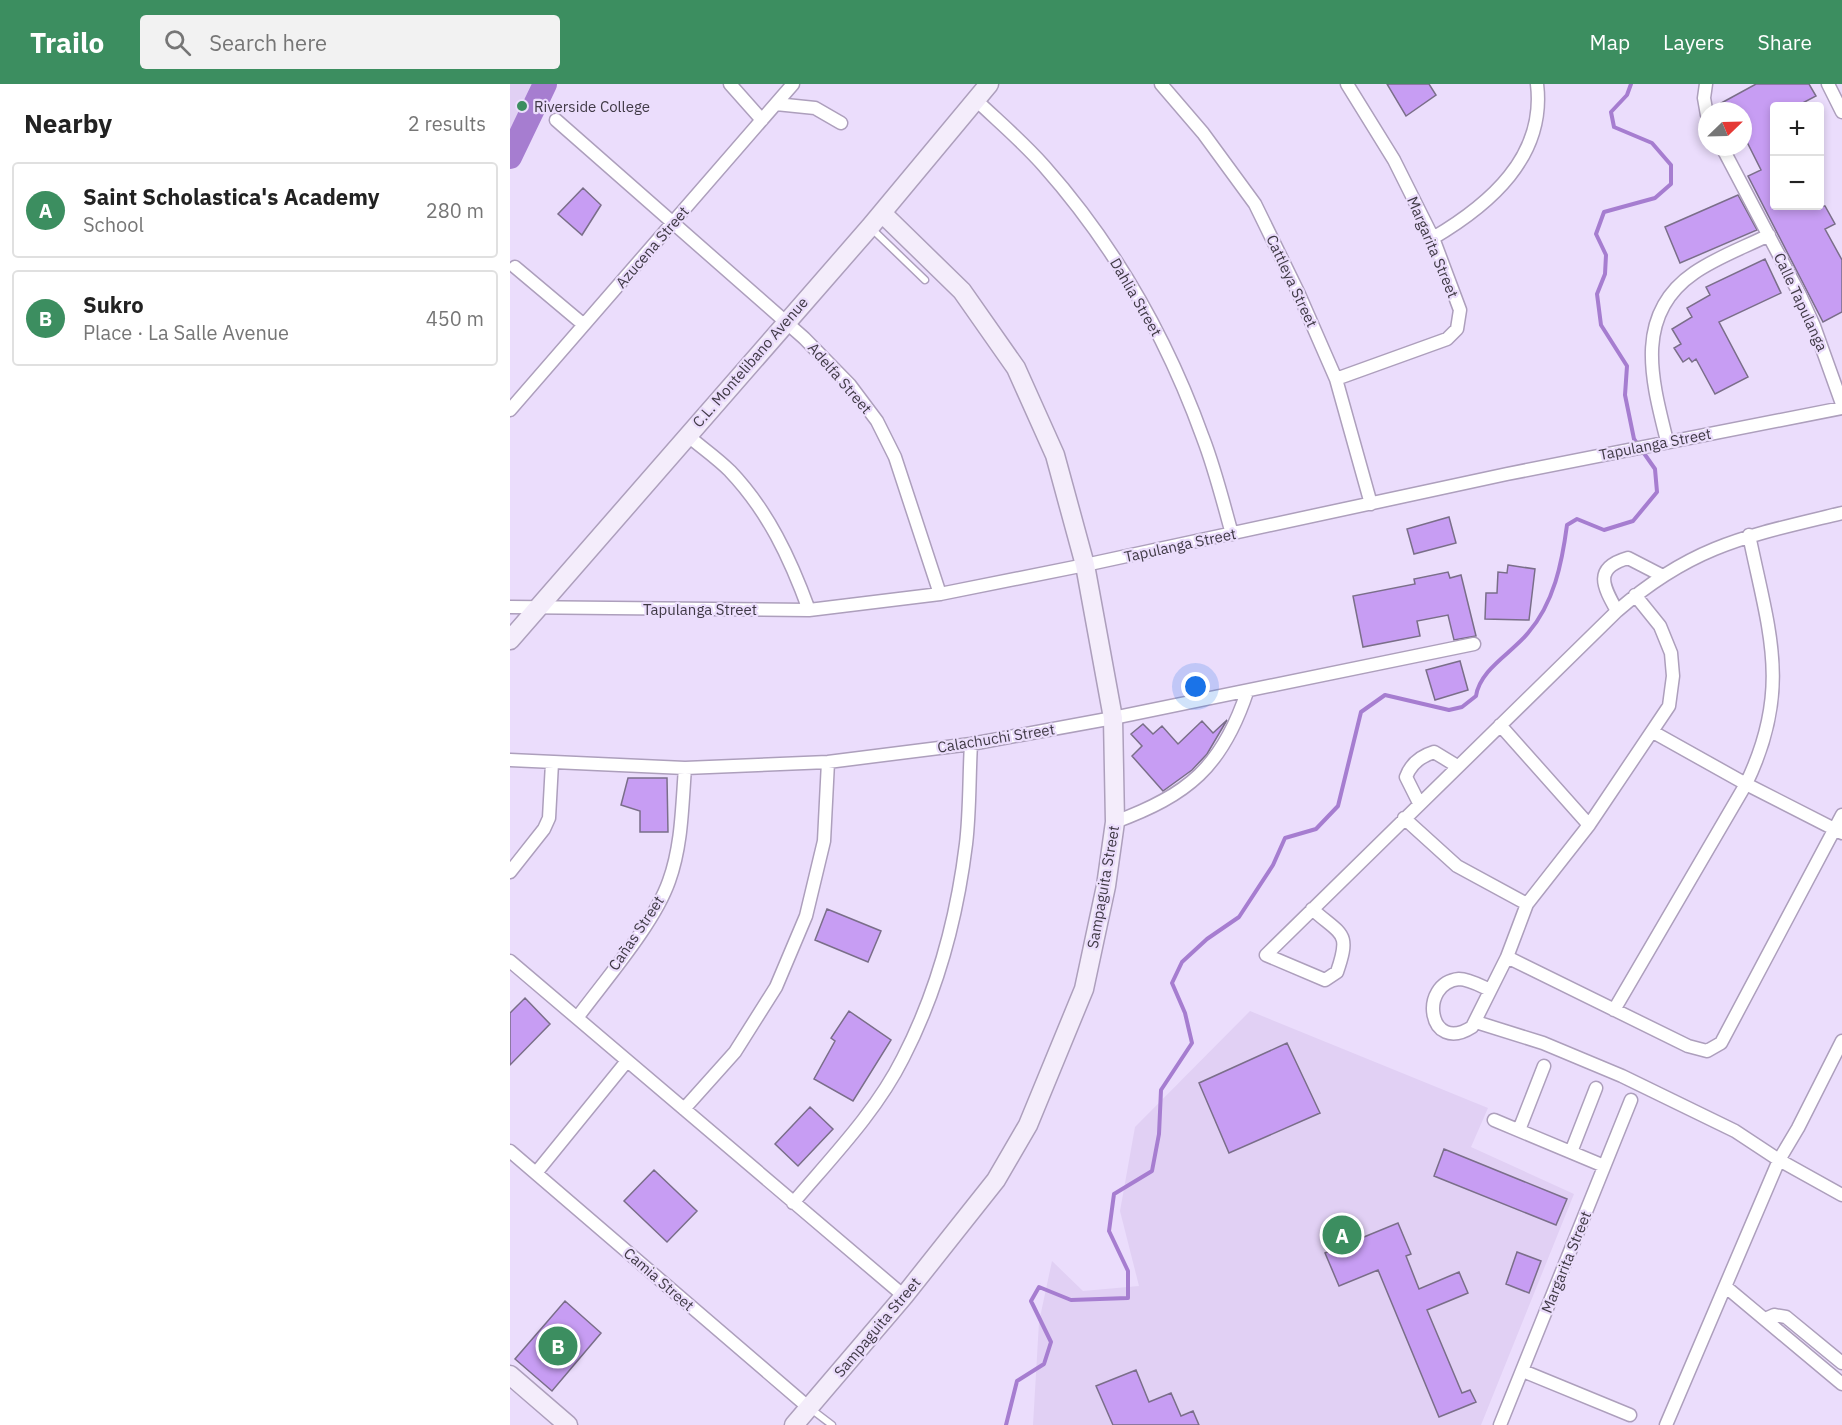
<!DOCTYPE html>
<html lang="en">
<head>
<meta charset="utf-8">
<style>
  :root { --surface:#fff; --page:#f2f2f2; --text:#222; --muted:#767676; --line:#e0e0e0; --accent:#3c8e60 }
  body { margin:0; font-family:"IBM Plex Sans",sans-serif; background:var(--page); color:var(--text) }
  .controls { position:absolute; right:18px; top:18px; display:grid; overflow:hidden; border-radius:6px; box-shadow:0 3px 9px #0003 }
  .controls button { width:54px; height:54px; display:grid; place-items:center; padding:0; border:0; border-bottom:2px solid var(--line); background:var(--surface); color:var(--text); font:30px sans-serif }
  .compass { position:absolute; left:1188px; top:18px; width:54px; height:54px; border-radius:50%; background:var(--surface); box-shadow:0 3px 9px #0003; rotate:67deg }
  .you { position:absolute; left:686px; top:603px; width:21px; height:21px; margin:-15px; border:4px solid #fff; border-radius:50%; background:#1a73e8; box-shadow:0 0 0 9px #1a73e833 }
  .badge { display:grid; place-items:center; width:39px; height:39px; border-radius:50%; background:var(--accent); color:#fff; font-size:20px; font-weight:700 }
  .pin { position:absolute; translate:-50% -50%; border:3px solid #fff; box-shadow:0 2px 6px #0006 }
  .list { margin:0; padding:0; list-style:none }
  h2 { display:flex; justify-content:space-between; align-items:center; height:78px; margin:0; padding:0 24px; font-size:26px }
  h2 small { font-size:20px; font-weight:400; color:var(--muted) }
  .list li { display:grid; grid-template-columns:39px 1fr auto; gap:18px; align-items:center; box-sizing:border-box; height:96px; margin:0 12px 12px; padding:0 12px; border:2px solid var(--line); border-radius:6px }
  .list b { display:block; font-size:22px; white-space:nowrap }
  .list p { margin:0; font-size:20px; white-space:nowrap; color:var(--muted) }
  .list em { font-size:20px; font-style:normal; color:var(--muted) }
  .icon { flex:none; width:33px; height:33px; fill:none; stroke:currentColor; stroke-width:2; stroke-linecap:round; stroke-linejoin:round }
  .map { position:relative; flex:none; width:1332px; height:1341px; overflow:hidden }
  header { display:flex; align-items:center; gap:36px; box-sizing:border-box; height:84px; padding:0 30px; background:var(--accent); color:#fff }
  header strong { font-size:28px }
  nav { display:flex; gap:33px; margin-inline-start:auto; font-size:21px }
  .search { width:420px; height:54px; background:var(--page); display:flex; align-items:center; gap:15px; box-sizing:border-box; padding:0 21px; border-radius:6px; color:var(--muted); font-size:22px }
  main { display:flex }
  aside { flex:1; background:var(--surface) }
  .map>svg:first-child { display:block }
</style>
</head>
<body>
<header>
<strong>Trailo</strong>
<div class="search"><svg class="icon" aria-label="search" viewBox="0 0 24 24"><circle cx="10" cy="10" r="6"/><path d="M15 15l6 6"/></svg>Search here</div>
<nav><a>Map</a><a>Layers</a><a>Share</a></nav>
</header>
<main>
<aside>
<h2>Nearby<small>2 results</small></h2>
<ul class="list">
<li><span class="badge">A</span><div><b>Saint Scholastica's Academy</b><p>School</p></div><em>280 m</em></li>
<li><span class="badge">B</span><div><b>Sukro</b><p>Place · La Salle Avenue</p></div><em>450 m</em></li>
</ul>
</aside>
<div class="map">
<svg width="1332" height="1341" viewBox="0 0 1332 1341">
  <rect width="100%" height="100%" fill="#ebddfc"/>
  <path fill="#e1d0f4" d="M0,0H35L0,73Z
    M740,927L978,1024L961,1063L1064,1110L971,1341H523L529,1238L542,1177L573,1207L629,1202L610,1127L625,1043Z"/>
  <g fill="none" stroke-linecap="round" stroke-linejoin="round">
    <path stroke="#a67dd0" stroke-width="4" d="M496,1341L507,1297L534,1280L541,1258L521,1217L529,1203L561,1216L618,1214V1187L599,1147L604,1110L642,1087L649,1050L651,1006L682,959L675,929L662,899L672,878L697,855L729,833L763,781L775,754L806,745L828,722L851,628L875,611L939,626L952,623L966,612C970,585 1002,569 1018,549C1044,519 1052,479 1057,441L1067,435L1094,446L1123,437L1147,408L1145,385L1124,355L1115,311L1117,282L1091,241L1087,210L1095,190L1096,171L1086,150L1094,128L1145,114L1161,100V81L1142,59L1104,43L1101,28L1117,11L1121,0"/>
    <path stroke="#a67dd0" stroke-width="24" d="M0,73L35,0"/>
  </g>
  <path fill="#c79df3" stroke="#7a6e89" stroke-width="1.5" d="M877,0H919L926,11L896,32Z
    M1246,0H1299L1306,12L1287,22H1264V122H1315L1325,140L1315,145L1332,176V228L1313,238L1238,92L1251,86L1233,50V27H1205L1204,23Z
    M73,104L91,121L72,151L48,130Z
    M1228,111L1247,146L1170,179L1155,143Z
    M1255,175L1271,209L1209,238L1238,293L1205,310L1186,275L1182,278L1179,274L1173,278L1164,264L1171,260L1162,245L1182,233L1177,224L1200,211L1196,203Z
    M939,433L946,459L904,470L897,445Z
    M998,481L1025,485L1019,536L975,535L976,509H987L988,488L997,489Z
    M938,488L940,494L951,491L966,552L944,556L938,531L907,537L910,552L853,563L843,512L905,500L904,495Z
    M950,577L958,606L925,616L916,586Z
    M717,636L697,670L682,686L653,707L622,672L632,662L621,650L633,640L643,650L652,642L668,660L692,637L703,649Z
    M118,694H157L158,748H130V727L111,721Z
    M317,825L371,847L358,878L305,856Z
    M15,914L40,940L0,981V929Z
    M339,927L381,956L343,1017L304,995L325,957L321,954Z
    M777,959L810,1029L719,1069L689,999Z
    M300,1023L323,1045L288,1082L265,1060Z
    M934,1065L1057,1115L1046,1141L924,1092Z
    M144,1086L187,1127L157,1158L114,1117Z
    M888,1139L901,1170L896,1172L909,1205L949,1188L958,1209L917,1226L952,1309L960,1306L966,1318L929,1333L868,1186L829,1202L815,1169Z
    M1007,1168L1031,1177L1019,1209L996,1200Z
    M55,1217L91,1249L42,1307L5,1275Z
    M626,1286L639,1318L661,1309L671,1332L683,1327L689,1341H603L586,1302Z"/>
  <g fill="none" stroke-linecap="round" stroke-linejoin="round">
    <g stroke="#ad9fbc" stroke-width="9">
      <path id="lane" d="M361,144L415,196
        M301,1325L322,1341"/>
    </g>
    <g stroke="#ad9fbc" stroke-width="15">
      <path id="street" d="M220,0L252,36
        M651,0L693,49L745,120L788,208L826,295L861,420
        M1196,0L1194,14L1197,31
        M1318,0L1332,28
        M465,15C488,37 513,58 534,82C604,161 657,254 693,354C705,385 713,418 722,450
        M266,20L305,24L331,39
        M46,36L294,254L340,301L367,337L385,373L430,510
        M1212,63L1290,211L1304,242L1332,320
        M923,154C979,121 1036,73 1027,0
        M5,183L74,241
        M826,295L937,255L947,245L950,226L923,154L884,76L837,0
        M0,326L283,0
        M177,351C191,363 207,374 220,387C258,427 280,474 299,526
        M1157,357C1142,297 1123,231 1184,189C1207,173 1235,163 1259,151
        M1125,511L1150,542L1161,569L1163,592L1159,622L1079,741L1017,820L997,873L1178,962L1197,967L1211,959L1332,731
        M0,523L299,526L430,510L575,481L997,390L1332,324
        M1107,527C1093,502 1083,484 1118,474L1151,491
        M990,641L1079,741
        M1143,648L1236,700L1332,749
        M0,676L175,684L318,678L461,660L603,634L964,560
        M909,719L896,693C901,679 911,672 924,668L947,682
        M894,734L947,782L1017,820
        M605,738C678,711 712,683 737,608
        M0,788L34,745L39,734L42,679
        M802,825C832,852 841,847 827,888L815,896L756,871L1107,527C1183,461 1237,452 1332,429
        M0,877L394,1212
        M980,906C971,902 959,895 949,895C908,899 918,971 962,943L997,873
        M1104,926L1236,700C1282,605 1259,548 1239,451
        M67,934C95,896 144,840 159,797C172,761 172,722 175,684
        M966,938L1033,959L1112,992L1225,1047L1269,1076L1332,1111
        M174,1025L225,968L266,903L296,832L314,757L318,678
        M984,1036L1094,1082
        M1009,1046L1034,982
        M0,1067L298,1323
        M1061,1068L1086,1004
        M26,1089L117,977
        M283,1119C322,1073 366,1028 393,974C427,908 447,833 456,760C460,727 459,693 461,660
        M1216,1203L1332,1300
        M1255,1235L1264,1231L1276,1233L1332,1279
        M1013,1287L1120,1331
        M990,1341L1121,1016
        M1156,1341L1269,1076L1288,1044L1332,957"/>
    </g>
    <g stroke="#ad9fbc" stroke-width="21">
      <path id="secondary" d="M0,556L360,143L479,0
        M0,1291L58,1341
        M284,1341L394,1212L486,1096L518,1041L574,905L596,802L605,738L603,634L575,481L545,371L506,284L452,207L372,129"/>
    </g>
    <use href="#lane" stroke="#fff" stroke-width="6"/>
    <use href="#street" stroke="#fff" stroke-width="12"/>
    <use href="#secondary" stroke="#f4edfb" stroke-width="18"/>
  </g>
  <circle fill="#3c8e60" stroke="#ebddfc" stroke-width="2" cx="12" cy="22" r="6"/>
  <g text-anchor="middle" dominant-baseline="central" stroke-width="4.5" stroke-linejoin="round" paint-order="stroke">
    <g font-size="15" fill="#403a46" stroke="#ebddfc" text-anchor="start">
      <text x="24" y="22">Riverside College</text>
    </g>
    <g font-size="15" fill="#403a46" stroke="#ebddfc">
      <text transform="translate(142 163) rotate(-49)">Azucena Street</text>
      <text transform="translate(923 163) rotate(67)">Margarita Street</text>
      <text transform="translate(782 197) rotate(65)">Cattleya Street</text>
      <text transform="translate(626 213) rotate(60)">Dahlia Street</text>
      <text transform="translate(1291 218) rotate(65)">Calle Tapulanga</text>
      <text transform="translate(240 278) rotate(-49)">C.L. Montelibano Avenue</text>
      <text transform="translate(330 294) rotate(49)">Adelfa Street</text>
      <text transform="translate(1145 360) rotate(-11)">Tapulanga Street</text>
      <text transform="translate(670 461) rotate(-12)">Tapulanga Street</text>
      <text x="190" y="525">Tapulanga Street</text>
      <text transform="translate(486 654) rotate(-9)">Calachuchi Street</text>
      <text transform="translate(593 803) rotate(-80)">Sampaguita Street</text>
      <text transform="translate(126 849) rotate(-56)">Cañas Street</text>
      <text transform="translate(1056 1178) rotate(-68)">Margarita Street</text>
      <text transform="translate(149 1195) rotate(41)">Camia Street</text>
      <text transform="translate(367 1243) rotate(-50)">Sampaguita Street</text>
    </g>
  </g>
</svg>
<div class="controls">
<button>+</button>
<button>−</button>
</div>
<svg class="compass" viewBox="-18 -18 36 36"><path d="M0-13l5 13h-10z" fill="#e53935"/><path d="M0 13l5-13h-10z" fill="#767676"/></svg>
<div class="you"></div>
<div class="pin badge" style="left:832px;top:1151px">A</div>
<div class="pin badge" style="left:48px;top:1262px">B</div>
</div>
</main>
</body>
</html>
